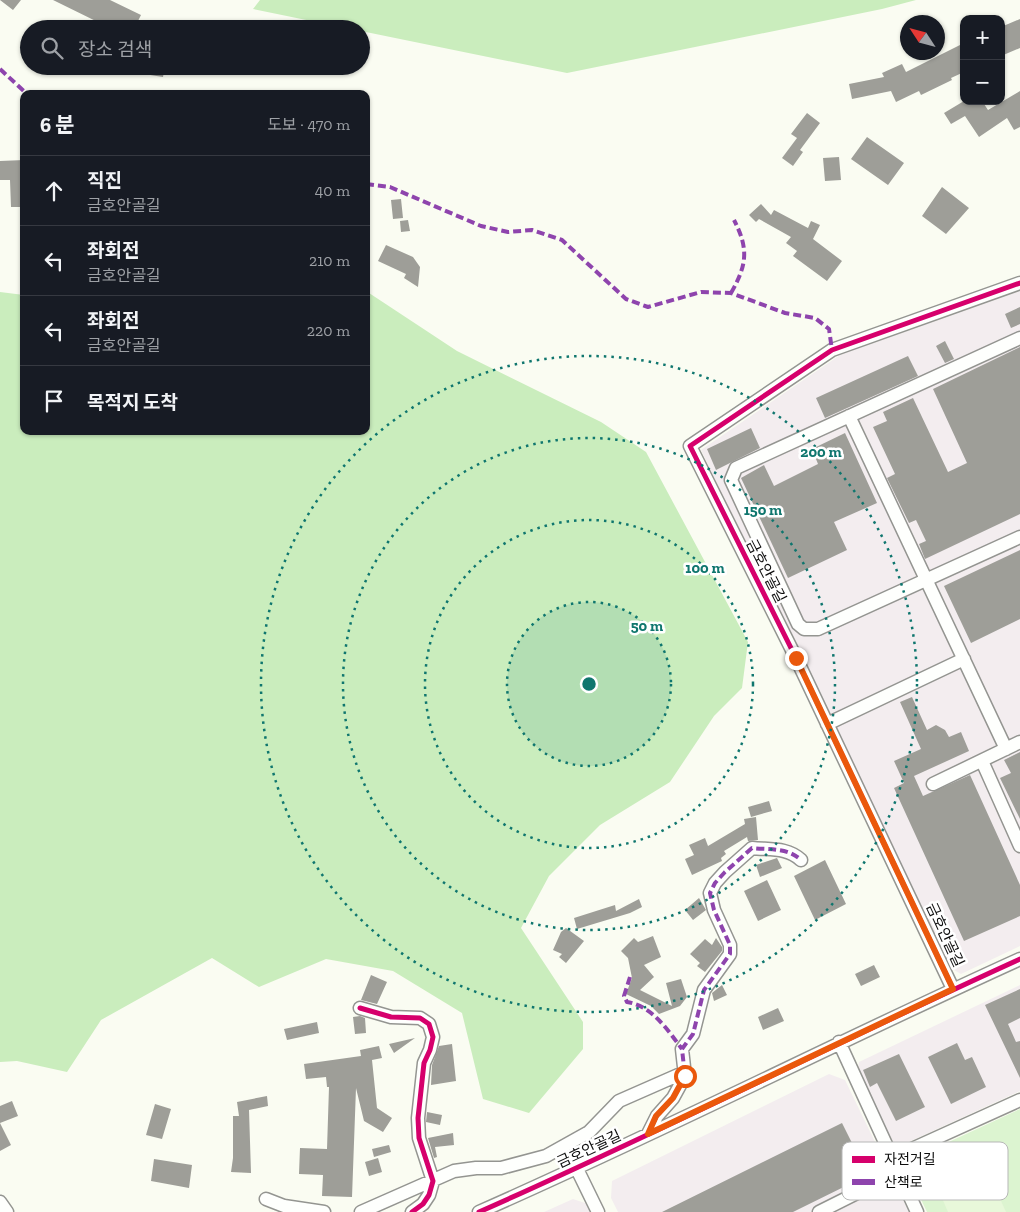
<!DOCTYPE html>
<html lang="ko">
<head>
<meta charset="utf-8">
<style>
  :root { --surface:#171b24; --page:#20242c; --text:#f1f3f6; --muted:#9ea1a6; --line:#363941 }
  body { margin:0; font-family:"Zilla Slab","Noto Sans KR",serif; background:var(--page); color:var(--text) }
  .controls { position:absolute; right:15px; top:15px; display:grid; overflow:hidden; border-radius:10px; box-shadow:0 1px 4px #0004 }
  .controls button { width:45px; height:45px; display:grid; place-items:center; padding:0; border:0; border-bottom:1px solid var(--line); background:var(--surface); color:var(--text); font:25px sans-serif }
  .compass { position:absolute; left:900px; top:15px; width:45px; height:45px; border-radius:50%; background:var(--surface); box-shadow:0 1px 4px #0004; rotate:306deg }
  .stop { position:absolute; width:15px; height:15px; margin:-11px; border:4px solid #ea580c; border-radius:50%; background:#fff }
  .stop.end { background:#ea580c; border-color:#fff; box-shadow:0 1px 5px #0008 }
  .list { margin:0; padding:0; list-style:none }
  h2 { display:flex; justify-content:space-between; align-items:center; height:65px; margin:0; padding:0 20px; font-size:21px }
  h2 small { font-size:16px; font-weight:400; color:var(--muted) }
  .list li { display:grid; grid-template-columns:32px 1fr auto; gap:15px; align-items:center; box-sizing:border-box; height:70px; padding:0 20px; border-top:1px solid var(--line) }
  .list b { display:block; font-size:19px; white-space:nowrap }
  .list p { margin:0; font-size:16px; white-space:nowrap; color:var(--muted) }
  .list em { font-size:16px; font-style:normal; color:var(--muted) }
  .icon { flex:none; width:28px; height:28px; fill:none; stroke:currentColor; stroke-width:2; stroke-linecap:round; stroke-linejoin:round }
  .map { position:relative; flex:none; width:1020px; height:1212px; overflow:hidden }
  .search { position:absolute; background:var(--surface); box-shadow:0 1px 4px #0004; left:20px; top:20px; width:350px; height:55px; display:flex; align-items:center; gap:12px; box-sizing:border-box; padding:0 18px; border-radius:28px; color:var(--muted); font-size:19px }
  .panel { position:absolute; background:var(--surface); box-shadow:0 1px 4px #0004; left:20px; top:90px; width:350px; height:345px; border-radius:10px }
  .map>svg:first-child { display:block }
</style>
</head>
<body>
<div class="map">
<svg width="1020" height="1212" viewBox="0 0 1020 1212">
  <rect width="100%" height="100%" fill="#fafcf2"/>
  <path fill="#f3edef" d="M1020,291V946L961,974L947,966L701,450L840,355Z
    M1020,985V1091L900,1146L894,1144L858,1068L859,1062Z
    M829,1074L845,1080L909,1212H618L611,1198L612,1181Z
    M573,1199L588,1204L592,1212H544Z"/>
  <path fill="#dcf4d0" d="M1020,1109V1212H927L907,1170L914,1158Z"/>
  <path fill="#caedbd" d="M260,0H916L882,9L567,73L361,31V29H350L253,9Z
    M366,291L457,351L601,422L646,452L748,642L742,688L714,716L670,782L600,825L549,876L521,928L583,1022V1049L529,1113L483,1099L462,1013L393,971L326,959L259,987L212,958L101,1020L67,1072L17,1061L0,1062V292L24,295V431H366Z"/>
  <path fill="#e8f8da" d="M980,1154L1006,1212H948L932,1175Z"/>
  <path fill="#9e9e98" d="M0,0H21L13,10Z
    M53,0H110L141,15L137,23L150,29H112Z
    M1020,19V48L1001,56V27Z
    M964,43V72L951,78L952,80L921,95L919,91L896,102L891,91L852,99L849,84L884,77L882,73L902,64L906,72Z
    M125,66H165L163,77L125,71Z
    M1020,91V127L1014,130L1007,118L979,137L965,116L951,124L944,113L964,101H982L988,110Z
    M807,113L820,123L800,150L803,152L793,166L782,158L797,138L791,134Z
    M867,137L904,163L888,185L851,159Z
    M839,157L841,180L825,181L823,158Z
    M24,160V207H11L10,180H0V161Z
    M942,187L969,208L946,234L922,216Z
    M401,199L403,218L393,219L391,200Z
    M761,204L771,215L774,210L808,228L811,221L820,225L813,239L842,261L827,281L793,256L797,251L786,243L791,237L759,219L756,222L749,215Z
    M408,220L410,231L401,232L400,221Z
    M386,245L413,257L420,267L418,287L404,278L406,274L378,261Z
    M1020,307V324L1011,328L1005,314Z
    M945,341L954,359L945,363L936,346Z
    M1020,347V514L925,559L919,544L926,541L916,520L909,523L887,478L895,474L873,427L887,421L883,412L913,398L948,472L967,463L933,389Z
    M908,356L918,376L825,418L816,398Z
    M751,428L760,448L716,470L707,449Z
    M845,433L877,503L834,522L847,550L788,578L741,478L764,465L774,486L818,464L812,449Z
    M1020,550V619L971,643L944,586Z
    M912,697L927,730L936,725L945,730L949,737L961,732L969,751L914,776L923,796L970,775L1020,885V916L964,941L894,788L904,783L894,761L921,749L900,702Z
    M1020,752V819L1000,778L1011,773L1004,760Z
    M769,801L772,811L751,817L748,807Z
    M756,817L758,840L748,841L747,837L724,851L726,854L721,858L722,861L692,875L685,859L694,855L689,845L705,838L708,846L745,824L744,819Z
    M777,858L782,868L760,877L756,865Z
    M825,860L846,904L815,920L794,876Z
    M767,880L781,910L758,921L744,891Z
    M699,898L706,910L693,920L685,910Z
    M639,899L642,907L630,913L577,929L574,918L615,905L616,911Z
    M566,928L584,941L566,963L559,957L562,954L553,950L561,932Z
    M653,936L661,957L644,965L654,977L640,990L672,1006L666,983L681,979L687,997L680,1006L659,1014L651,1006L626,994L632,978L628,958L621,951L634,938L638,942Z
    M716,938L722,947V951L705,972L697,966L700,963L690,954L705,939L712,945Z
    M874,965L880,977L861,986L855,974Z
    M371,975L387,982L377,1004L361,1000Z
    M722,985L727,995L714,1001L712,993Z
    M1020,989V1018L1008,1024L1016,1042L1020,1041V1078L985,1005Z
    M778,1008L784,1021L763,1030L758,1017Z
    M360,1016L365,1018L366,1033L355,1034L353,1017Z
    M317,1022L319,1033L287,1040L284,1029Z
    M415,1038L394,1053L389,1044Z
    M957,1043L965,1060L972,1057L986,1087L951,1104L928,1057Z
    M452,1044L456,1081L431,1085L432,1065L439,1046Z
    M379,1046L382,1058L372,1060L377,1108L392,1118L383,1132L364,1121L356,1088L352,1197L322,1196L323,1175L299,1174L300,1148L327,1149L329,1087H327L326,1077L306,1079L304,1064L361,1056L360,1050Z
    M899,1054L925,1107L896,1121L877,1083L870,1087L863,1070Z
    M267,1096L268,1106L249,1110L251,1173L231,1172L233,1158V1116H239L237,1102Z
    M12,1101L18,1116L0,1123L11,1145L0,1151V1106Z
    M155,1104L171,1109L162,1139L146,1135Z
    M427,1112L442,1115L440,1125L426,1122Z
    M842,1123L868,1175L793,1212H662Z
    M453,1133L454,1145L435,1147L437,1157L434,1158L428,1138Z
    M389,1145L391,1152L374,1157L372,1149Z
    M378,1158L382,1172L369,1176L365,1162Z
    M154,1159L192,1165L189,1188L151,1181Z"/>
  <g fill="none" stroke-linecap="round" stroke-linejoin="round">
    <g stroke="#949591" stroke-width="15">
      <path id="minor" d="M1020,338L736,468L731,480L798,624L804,629H818L1020,537
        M849,416L1006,749
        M827,724L964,659
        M982,761L1020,846
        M933,784L1020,742
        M953,989L796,658L690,446L832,350L1020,283
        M360,1008L391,1017L420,1018L429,1024L433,1037L430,1050L424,1063L418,1118L419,1138L433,1181L429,1195L423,1204L412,1212
        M839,1042L917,1212
        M648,1134L657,1116L673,1098L685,1076L682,1049L693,1034L704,990L730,954V945L714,910L710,893L715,883L725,872L752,848C770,850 787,847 801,860
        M892,1158L1020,1100
        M577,1169L598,1212
        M266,1199L284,1206L324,1212
        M0,1202L7,1212
        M361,1212L454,1171L476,1168H501L546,1156L589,1132L619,1101L685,1072
        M479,1212C661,1132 839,1041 1020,959
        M819,1212L865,1189"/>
    </g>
    <use href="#minor" stroke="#fefffd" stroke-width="12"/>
    <path stroke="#8e44ad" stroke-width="4" stroke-dasharray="8 4" stroke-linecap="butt" d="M0,69L27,94
      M366,184L390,187L481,226L508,232L532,230L562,240L626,299L648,307L701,292L731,293L785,313L815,318L829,329L832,350
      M731,293C747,265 749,249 734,220
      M630,977L624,996L627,1002C652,1006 667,1029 682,1049
      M648,1134L657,1116L673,1098L685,1076L682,1049L693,1034L704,990L730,954V945L714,910L710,893L715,883L725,872L752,848C770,850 787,847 801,860"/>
    <g stroke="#fff" stroke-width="8">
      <path id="cycleway" d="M953,989L796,658L690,446L832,350L1020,283
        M360,1008L391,1017L420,1018L429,1024L433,1037L430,1050L424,1063L418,1118L419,1138L433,1181L429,1195L423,1204L412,1212
        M479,1212C661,1132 839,1041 1020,959"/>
    </g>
    <use href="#cycleway" stroke="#d6006c" stroke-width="5"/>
  </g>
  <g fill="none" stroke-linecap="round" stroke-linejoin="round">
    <path stroke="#ea580c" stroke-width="6" d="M685,1076L673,1098L656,1116L648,1134L953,989L796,658"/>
  </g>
  <circle cx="589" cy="684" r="82" fill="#0f766e" fill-opacity=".12"/>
  <g fill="none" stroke="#0f766e" stroke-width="2.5" stroke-dasharray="2.5 5">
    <circle cx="589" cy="684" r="82"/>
    <circle cx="589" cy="684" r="164"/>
    <circle cx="589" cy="684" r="246"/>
    <circle cx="589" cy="684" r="328"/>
  </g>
  <g text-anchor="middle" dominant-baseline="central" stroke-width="5" stroke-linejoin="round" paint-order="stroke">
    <g font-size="15" fill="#0e0e0e" stroke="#fff">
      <text transform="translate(766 571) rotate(63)">금호안골길</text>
      <text transform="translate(945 935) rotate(65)">금호안골길</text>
      <text transform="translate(589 1149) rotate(-25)">금호안골길</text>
    </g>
  </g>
  <rect x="842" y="1142" width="166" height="58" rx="8" fill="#fff" stroke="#b7b7b7" stroke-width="1"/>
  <rect x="852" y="1156" width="23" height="7" fill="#d6006c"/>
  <rect x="852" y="1179" width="23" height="6" fill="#8e44ad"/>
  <g font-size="14" fill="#0e0e0e">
    <text x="884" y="1164">자전거길</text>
    <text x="884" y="1187">산책로</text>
  </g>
  <circle cx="589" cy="684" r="8" fill="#0f766e" stroke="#fff" stroke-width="2.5"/>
  <g font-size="15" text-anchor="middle" font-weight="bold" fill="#0f766e" stroke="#fff" stroke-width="5" stroke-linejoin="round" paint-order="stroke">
    <text x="821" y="457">200 m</text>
    <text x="763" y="515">150 m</text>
    <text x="705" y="573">100 m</text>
    <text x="647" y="631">50 m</text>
  </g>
</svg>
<div class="controls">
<button>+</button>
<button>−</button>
</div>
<svg class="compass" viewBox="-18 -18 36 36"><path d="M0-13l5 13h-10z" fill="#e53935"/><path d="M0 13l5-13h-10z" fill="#9ea1a6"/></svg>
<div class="stop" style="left:685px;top:1076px"></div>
<div class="stop end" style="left:796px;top:658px"></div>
<div class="search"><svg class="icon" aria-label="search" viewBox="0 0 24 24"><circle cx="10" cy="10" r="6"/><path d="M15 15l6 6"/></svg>장소 검색</div>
<section class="panel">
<h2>6 분<small>도보 · 470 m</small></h2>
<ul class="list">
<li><svg class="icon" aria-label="ahead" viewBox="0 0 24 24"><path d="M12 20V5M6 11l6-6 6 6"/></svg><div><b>직진</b><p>금호안골길</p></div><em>40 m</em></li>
<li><svg class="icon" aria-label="left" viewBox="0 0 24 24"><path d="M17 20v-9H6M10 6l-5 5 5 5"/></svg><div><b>좌회전</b><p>금호안골길</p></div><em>210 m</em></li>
<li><svg class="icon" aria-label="left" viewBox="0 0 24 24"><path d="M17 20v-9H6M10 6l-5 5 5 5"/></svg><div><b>좌회전</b><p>금호안골길</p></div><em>220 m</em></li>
<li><svg class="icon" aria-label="arrive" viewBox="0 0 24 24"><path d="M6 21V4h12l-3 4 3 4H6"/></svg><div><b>목적지 도착</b></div></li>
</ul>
</section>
</div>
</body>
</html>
